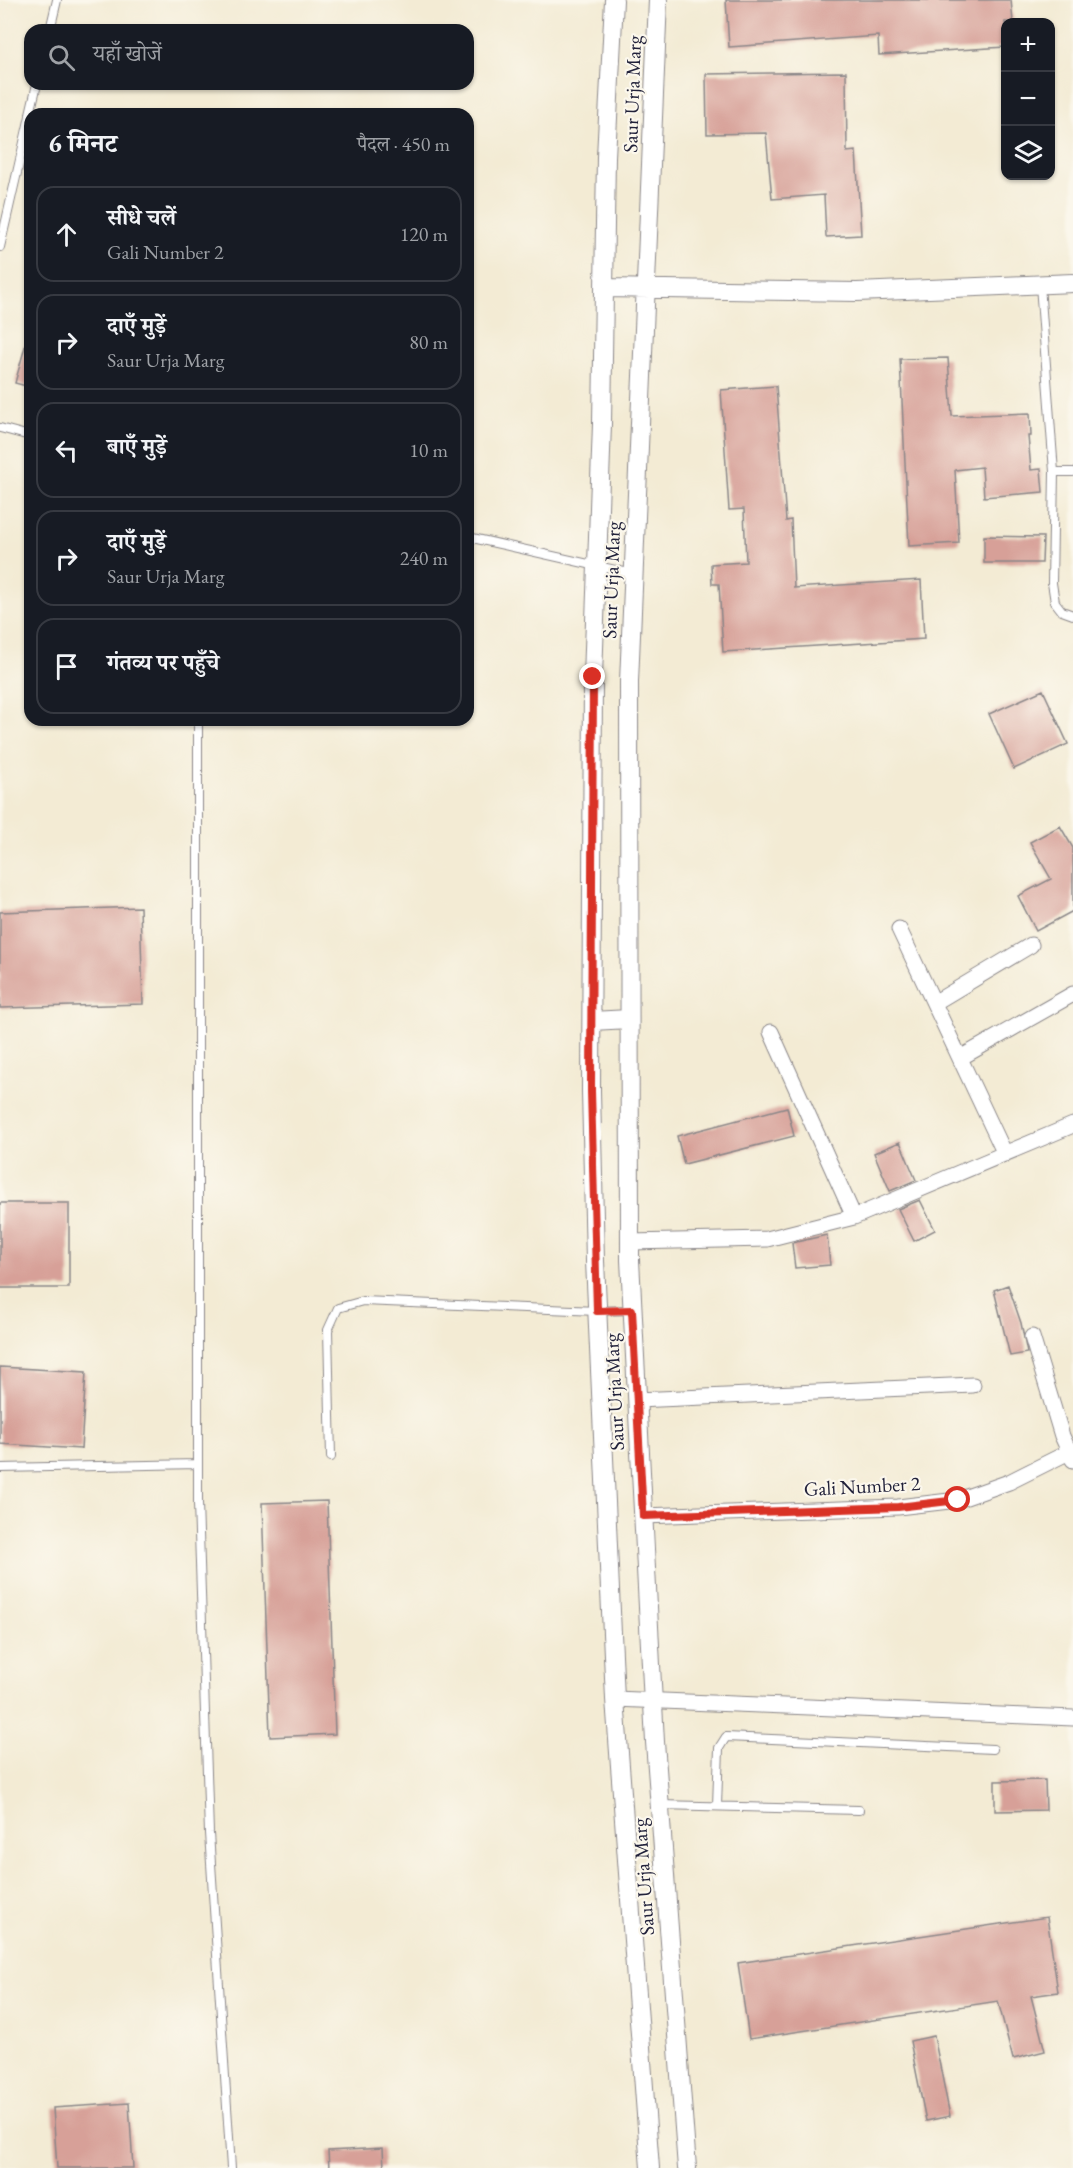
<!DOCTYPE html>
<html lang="hi">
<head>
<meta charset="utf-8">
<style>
  :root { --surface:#171b24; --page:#20242c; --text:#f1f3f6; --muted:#9ea1a6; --line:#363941 }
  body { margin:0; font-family:"EB Garamond","Noto Serif Devanagari",serif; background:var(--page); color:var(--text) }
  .controls { position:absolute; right:18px; top:18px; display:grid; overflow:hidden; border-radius:12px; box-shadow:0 2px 4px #0004 }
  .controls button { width:54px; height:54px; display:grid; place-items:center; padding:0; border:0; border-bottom:2px solid var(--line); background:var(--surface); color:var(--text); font:30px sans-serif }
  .stop { position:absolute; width:18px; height:18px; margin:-14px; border:4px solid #d93025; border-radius:50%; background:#fff }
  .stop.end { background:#d93025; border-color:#fff; box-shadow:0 2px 6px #0008 }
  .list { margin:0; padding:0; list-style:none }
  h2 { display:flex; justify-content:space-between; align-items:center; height:78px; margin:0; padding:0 24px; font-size:26px }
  h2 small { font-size:20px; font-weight:400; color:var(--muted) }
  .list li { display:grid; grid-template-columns:39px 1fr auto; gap:18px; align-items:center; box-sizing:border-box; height:96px; margin:0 12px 12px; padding:0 12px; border:2px solid var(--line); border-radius:18px }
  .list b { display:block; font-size:22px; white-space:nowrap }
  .list p { margin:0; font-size:20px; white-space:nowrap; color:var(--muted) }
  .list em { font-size:20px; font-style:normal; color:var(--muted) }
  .icon { flex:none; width:33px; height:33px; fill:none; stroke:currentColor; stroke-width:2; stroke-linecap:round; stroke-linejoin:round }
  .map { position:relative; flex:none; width:1073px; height:2168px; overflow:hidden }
  .search { position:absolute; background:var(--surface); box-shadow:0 2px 4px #0004; left:24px; top:24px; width:450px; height:66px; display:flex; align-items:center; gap:15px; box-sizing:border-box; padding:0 21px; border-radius:18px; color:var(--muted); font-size:22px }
  .panel { position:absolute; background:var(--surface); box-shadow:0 2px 4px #0004; left:24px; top:108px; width:450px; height:618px; border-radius:18px }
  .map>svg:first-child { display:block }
</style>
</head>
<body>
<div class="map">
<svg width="1073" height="2168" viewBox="0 0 1073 2168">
  <rect width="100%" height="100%" fill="#fbf7ec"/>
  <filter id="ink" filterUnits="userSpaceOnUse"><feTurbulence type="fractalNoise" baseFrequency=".0167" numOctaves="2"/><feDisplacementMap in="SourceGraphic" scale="12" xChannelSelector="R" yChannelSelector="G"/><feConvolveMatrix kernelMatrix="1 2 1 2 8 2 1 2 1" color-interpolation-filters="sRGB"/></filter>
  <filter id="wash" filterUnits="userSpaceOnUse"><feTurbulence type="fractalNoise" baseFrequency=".008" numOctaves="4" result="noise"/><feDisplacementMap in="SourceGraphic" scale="24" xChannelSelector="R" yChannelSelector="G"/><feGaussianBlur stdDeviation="1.35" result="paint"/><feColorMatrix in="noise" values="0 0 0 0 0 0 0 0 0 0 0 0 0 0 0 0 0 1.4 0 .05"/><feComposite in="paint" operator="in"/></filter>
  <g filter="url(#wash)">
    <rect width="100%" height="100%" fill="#f3ebd4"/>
    <g id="blocks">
      <path fill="#d7a098" d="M726,0H1011L1013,22H1005V47L879,55L878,36L729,47Z
        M846,72L847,152L856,151L861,235L826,237L824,195L772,199L766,133L707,134L706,74Z
        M26,343H30V387L15,383Z
        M948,358L952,416L1030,413L1031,436H1028L1031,470L1041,469L1043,492L984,497L982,467L955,470L959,543L909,546L900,359Z
        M776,386L786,521L791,520L794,588L921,580L924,639L723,652L719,584H712L711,564L746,562L744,509L729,510L721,390Z
        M984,536L1043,537L1042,563H984Z
        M1043,690L1068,744L1014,769L989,714Z
        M1060,826L1073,848V911L1036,931L1018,896L1051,879L1030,842Z
        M140,907L143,1004L0,1008V912Z
        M787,1107L794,1136L684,1164L677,1136Z
        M900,1142L916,1180L890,1191L874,1153Z
        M920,1200L935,1230L914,1241L898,1209Z
        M0,1203H69V1288H0Z
        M827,1235L830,1265L795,1268L792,1243Z
        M1008,1285L1021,1323L1027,1353L1010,1356L994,1290Z
        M0,1367L86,1372L81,1449L0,1444Z
        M327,1501L335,1734L270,1737L262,1503Z
        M1045,1780L1046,1810L995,1811V1781Z
        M1047,1917L1058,1992L1031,1996L1045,2051L1013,2059L998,2001L749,2039L738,1963Z
        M934,2036L950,2116L926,2121L910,2041Z
        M129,2103L133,2168H57L53,2108Z
        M383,2148L384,2168H329L328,2151Z"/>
    </g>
  </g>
  <g filter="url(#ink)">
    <use href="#blocks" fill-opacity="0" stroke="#8a8688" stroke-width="1.5"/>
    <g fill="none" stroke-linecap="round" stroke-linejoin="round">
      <g stroke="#8a8688" stroke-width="10">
        <path id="service" d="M50,30L57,0
          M30,114L37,84
          M0,247L30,116
          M1040,285L1054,472L1052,583L1055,602L1062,611L1073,615
          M0,428L30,436
          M1054,472H1073
          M468,537L633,574
          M198,720V1503L209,1833L231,2168
          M331,1457L328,1330L338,1308L363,1301L597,1311L632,1310
          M0,1468L198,1464
          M660,1805L859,1810
          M717,1806L719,1748L726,1737L993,1749"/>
      </g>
      <g stroke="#8a8688" stroke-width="17">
        <path id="minor" d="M899,929L1005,1154
          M934,1003L1031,945
          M771,1032L854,1217
          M960,1058L1073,994
          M630,1242L767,1239L854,1217L1073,1125
          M1032,1337L1062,1436L1073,1460
          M637,1400L973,1385
          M643,1516L898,1507L958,1500L1009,1482L1073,1450
          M615,1699L1073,1718"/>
      </g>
      <g stroke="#8a8688" stroke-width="20">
        <path id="tertiary" d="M614,0L606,157L602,424L593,677L591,1091L595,1261L615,1699L650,2168
          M658,0L629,682L630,1260L655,1742L687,2168
          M605,288L857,292L1073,283
          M592,1021L629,1019"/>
      </g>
      <use href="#service" stroke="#fff" stroke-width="8"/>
      <use href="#minor" stroke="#fff" stroke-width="15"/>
      <use href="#tertiary" stroke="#fff" stroke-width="18"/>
    </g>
  </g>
  <g fill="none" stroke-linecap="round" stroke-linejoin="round" filter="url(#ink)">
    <path stroke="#d93025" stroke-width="8" d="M593,677L591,1091L597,1311L632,1310L643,1516L898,1507L958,1500"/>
  </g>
  <g text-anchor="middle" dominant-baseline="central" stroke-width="4.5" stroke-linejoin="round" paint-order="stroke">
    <g font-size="20" fill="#22223b" stroke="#fbf7ec">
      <text transform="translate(632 94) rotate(-88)">Saur Urja Marg</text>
      <text transform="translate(611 580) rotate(-88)">Saur Urja Marg</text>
      <text transform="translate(614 1392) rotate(-93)">Saur Urja Marg</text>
      <text transform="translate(862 1486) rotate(-3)">Gali Number 2</text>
      <text transform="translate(643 1877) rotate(-94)">Saur Urja Marg</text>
    </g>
  </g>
</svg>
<div class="controls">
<button>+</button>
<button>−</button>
<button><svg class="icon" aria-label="layers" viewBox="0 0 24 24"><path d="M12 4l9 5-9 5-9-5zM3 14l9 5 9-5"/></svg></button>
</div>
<div class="stop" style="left:958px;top:1500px"></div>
<div class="stop end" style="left:593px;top:677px"></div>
<div class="search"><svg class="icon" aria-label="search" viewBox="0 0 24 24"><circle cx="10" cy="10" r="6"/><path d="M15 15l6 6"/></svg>यहाँ खोजें</div>
<section class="panel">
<h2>6 मिनट<small>पैदल · 450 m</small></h2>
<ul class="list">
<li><svg class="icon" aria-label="ahead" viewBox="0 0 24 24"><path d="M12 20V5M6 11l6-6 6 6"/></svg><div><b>सीधे चलें</b><p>Gali Number 2</p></div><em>120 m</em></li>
<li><svg class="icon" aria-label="right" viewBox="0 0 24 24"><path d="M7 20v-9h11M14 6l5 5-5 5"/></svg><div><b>दाएँ मुड़ें</b><p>Saur Urja Marg</p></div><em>80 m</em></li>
<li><svg class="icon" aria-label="left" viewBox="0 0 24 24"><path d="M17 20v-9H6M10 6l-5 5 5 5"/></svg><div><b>बाएँ मुड़ें</b></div><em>10 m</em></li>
<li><svg class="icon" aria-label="right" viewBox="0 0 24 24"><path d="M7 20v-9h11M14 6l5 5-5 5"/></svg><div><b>दाएँ मुड़ें</b><p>Saur Urja Marg</p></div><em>240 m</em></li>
<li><svg class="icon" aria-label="arrive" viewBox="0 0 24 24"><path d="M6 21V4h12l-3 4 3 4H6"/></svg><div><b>गंतव्य पर पहुँचे</b></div></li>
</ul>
</section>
</div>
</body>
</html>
